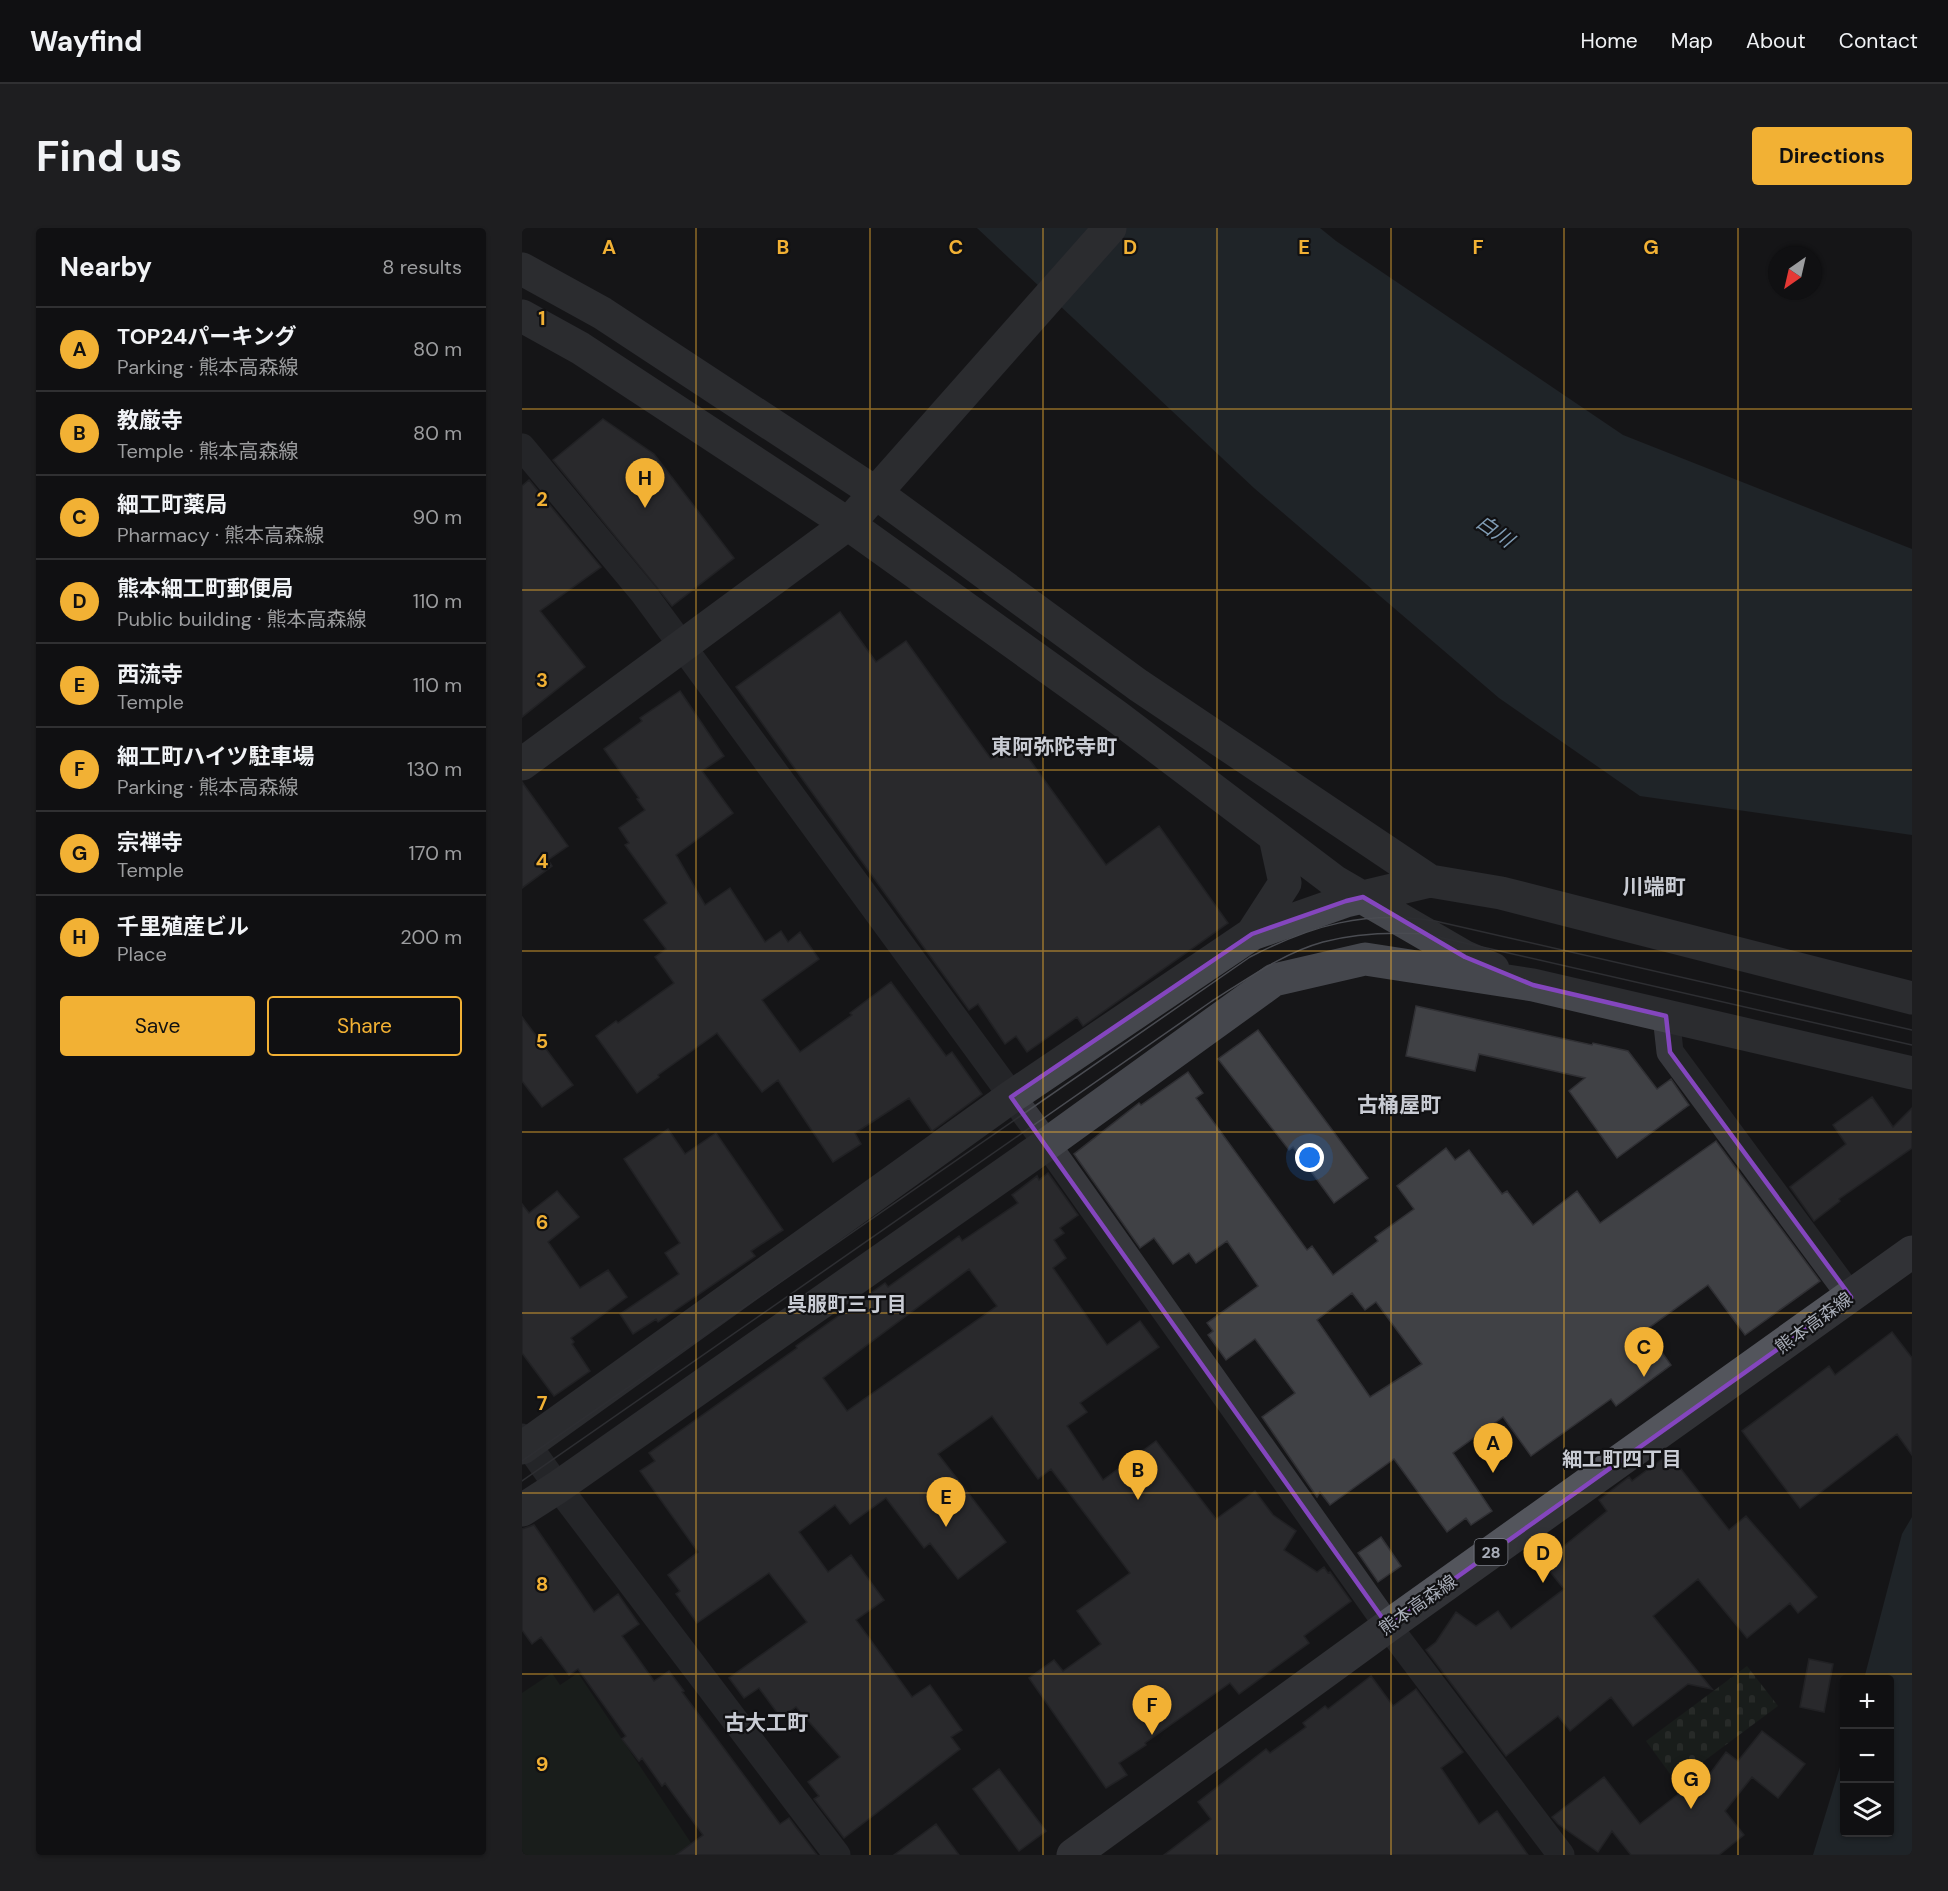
<!DOCTYPE html>
<html lang="en">
<head>
<meta charset="utf-8">
<style>
  :root { --surface:#101012; --page:#1e1e20; --text:#f1f3f6; --muted:#9c9d9f; --line:#303032; --accent:#f2b134 }
  body { margin:0; font-family:"DM Sans","Noto Sans JP",sans-serif; background:var(--page); color:var(--text) }
  .controls { position:absolute; right:18px; bottom:18px; display:grid; overflow:hidden; border-radius:6px; box-shadow:0 2px 4px #0004 }
  .controls button { width:54px; height:54px; display:grid; place-items:center; padding:0; border:0; border-bottom:2px solid var(--line); background:var(--surface); color:var(--text); font:30px sans-serif }
  .compass { position:absolute; left:1246px; top:18px; width:54px; height:54px; border-radius:50%; background:var(--surface); box-shadow:0 2px 4px #0004; rotate:214deg }
  .you { position:absolute; left:788px; top:930px; width:21px; height:21px; margin:-15px; border:4px solid #fff; border-radius:50%; background:#1a73e8; box-shadow:0 0 0 9px #1a73e833 }
  .badge { display:grid; place-items:center; width:39px; height:39px; border-radius:50%; background:var(--accent); color:#111; font-size:20px; font-weight:700 }
  .pin { position:absolute; translate:-50% -50px; filter:drop-shadow(0 2px 3px #0008) }
  .pin::after { content:''; position:absolute; top:32px; width:21px; height:18px; background:inherit; clip-path:polygon(0 0,100% 0,50% 100%) }
  .list { margin:0; padding:0; list-style:none }
  h2 { display:flex; justify-content:space-between; align-items:center; height:78px; margin:0; padding:0 24px; font-size:26px }
  h2 small { font-size:20px; font-weight:400; color:var(--muted) }
  .list li { display:grid; grid-template-columns:39px 1fr auto; gap:18px; align-items:center; box-sizing:border-box; height:84px; padding:0 24px; border-top:2px solid var(--line) }
  .list b { display:block; font-size:22px; white-space:nowrap }
  .list p { margin:0; font-size:20px; white-space:nowrap; color:var(--muted) }
  .list em { font-size:20px; font-style:normal; color:var(--muted) }
  .actions { display:flex; gap:12px; padding:18px 24px }
  .actions a { flex:1; padding:14px 0; border:2px solid var(--accent); border-radius:6px; text-align:center; font-size:21px; color:var(--accent) }
  .actions .main { background:var(--accent); color:#111 }
  .icon { flex:none; width:33px; height:33px; fill:none; stroke:currentColor; stroke-width:2; stroke-linecap:round; stroke-linejoin:round }
  .map { position:relative; flex:none; width:1390px; height:1627px; overflow:hidden; border-radius:6px }
  header { display:flex; align-items:center; gap:36px; box-sizing:border-box; height:84px; padding:0 30px; background:var(--surface); border-bottom:2px solid var(--line) }
  header strong { font-size:28px }
  nav { display:flex; gap:33px; margin-inline-start:auto; font-size:21px }
  .intro { display:flex; align-items:center; justify-content:space-between; box-sizing:border-box; height:144px; padding:0 36px }
  h1 { margin:0; font-size:42px }
  .button { padding:15px 27px; border-radius:6px; background:var(--accent); color:#111; font-size:21px; font-weight:700 }
  main { display:flex; gap:36px; padding:0 36px }
  aside { flex:1; background:var(--surface); border-radius:6px; box-shadow:0 2px 4px #0004 }
  .map>svg:first-child { display:block }
</style>
</head>
<body>
<header>
<strong>Wayfind</strong>
<nav><a>Home</a><a>Map</a><a>About</a><a>Contact</a></nav>
</header>
<div class="intro"><h1>Find us</h1><a class="button">Directions</a></div>
<main>
<aside>
<h2>Nearby<small>8 results</small></h2>
<ul class="list">
<li><span class="badge">A</span><div><b>TOP24パーキング</b><p>Parking · 熊本高森線</p></div><em>80 m</em></li>
<li><span class="badge">B</span><div><b>教厳寺</b><p>Temple · 熊本高森線</p></div><em>80 m</em></li>
<li><span class="badge">C</span><div><b>細工町薬局</b><p>Pharmacy · 熊本高森線</p></div><em>90 m</em></li>
<li><span class="badge">D</span><div><b>熊本細工町郵便局</b><p>Public building · 熊本高森線</p></div><em>110 m</em></li>
<li><span class="badge">E</span><div><b>西流寺</b><p>Temple</p></div><em>110 m</em></li>
<li><span class="badge">F</span><div><b>細工町ハイツ駐車場</b><p>Parking · 熊本高森線</p></div><em>130 m</em></li>
<li><span class="badge">G</span><div><b>宗禅寺</b><p>Temple</p></div><em>170 m</em></li>
<li><span class="badge">H</span><div><b>千里殖産ビル</b><p>Place</p></div><em>200 m</em></li>
</ul>
<div class="actions"><a class="main">Save</a><a>Share</a></div>
</aside>
<div class="map">
<svg width="1390" height="1627" viewBox="0 0 1390 1627">
  <defs>
    <pattern id="cemetery-stones" width="16" height="16" patternUnits="userSpaceOnUse" patternTransform="scale(1.5)"><rect width="16" height="16" fill="#1e261f"/><path d="M2 7V4a2 2 0 0 1 4 0v3zM10 15v-3a2 2 0 0 1 4 0v3z" fill="#3c433d"/></pattern>
  </defs>
  <rect width="100%" height="100%" fill="#161618"/>
  <path fill="#1e261f" d="M30,1445L38,1457L56,1445L177,1627H0V1465Z"/>
  <path fill="url(#cemetery-stones)" d="M1225,1438L1256,1478L1154,1554L1124,1513Z"/>
  <path fill="#2c353c" d="M455,0H798L814,13L1101,207L1390,321V607L1118,568L977,470L732,260Z
    M1390,1289V1627H1291L1322,1526V1604H1368V1452L1342,1451L1380,1306Z"/>
  <path fill="#404145" stroke="#303034" stroke-width="1.5" fill-rule="evenodd" d="M81,191L132,226L212,330L150,378L31,232Z
    M7,252L79,339L18,383L63,439L0,489V258Z
    M318,384L354,434L384,413L469,531L494,513L584,637L637,598L706,695L561,798L555,789L505,824L494,808L483,816L456,776L447,782L214,459Z
    M158,463L202,528L180,543L211,585L154,627L183,677L208,660L243,714L259,703L266,714L278,704L297,731L240,772L278,824L330,787L328,785L369,754L424,828L430,824L460,866L410,903L387,870L333,905L339,916L311,934L256,852L240,864L195,805L136,847L137,849L115,865L74,808L94,793L96,795L152,755L133,729L144,721L122,692L145,675L103,617L107,615L97,600L123,582L115,571L117,570L82,521L120,493L118,490Z
    M0,554L46,618L26,632L30,638L0,660Z
    M894,778L1070,817L1071,815L1106,823L1135,861L1149,851L1167,877L1095,930L1047,863L1063,850L957,826L953,843L884,828Z
    M0,789L51,857L20,879L0,853Z
    M736,802L846,950L812,975L771,919L767,922L696,831Z
    M666,844L681,865L674,870L785,1022L790,1018L811,1047L856,1013L853,1009L892,981L875,958L924,920L933,932L947,922L980,966L985,963L1011,997L1055,963L1078,995L1194,913L1298,1053L1223,1107L1186,1057L1124,1102L1149,1137L1094,1178L1089,1171L1009,1228L981,1189L931,1225L970,1283L949,1297L944,1290L925,1304L872,1231L808,1277L798,1264L795,1269L740,1189L773,1165L733,1111L704,1132L686,1107L691,1103L685,1095L736,1058L705,1013L674,1035L667,1025L651,1036L632,1010L618,1020L552,926L617,875L619,877ZM830,1065L843,1082L854,1074L900,1136L848,1169L795,1092Z
    M1350,869L1371,899L1390,880V920L1317,971L1318,973L1292,993L1268,959L1324,916L1311,897Z
    M146,901L163,926L194,905L261,1002L229,1023L233,1028L136,1094L134,1091L111,1106L98,1086L157,1046L143,1025L158,1015L102,931Z
    M526,945L556,987L538,1000L542,1005L532,1012L544,1030L531,1040L585,1117L618,1093L637,1119L558,1175L565,1184L545,1198L581,1252L634,1213L694,1291L733,1263L751,1287L774,1303L762,1322L795,1344L802,1339L806,1345L808,1344L829,1373L782,1408L787,1415L717,1466L708,1455L623,1515L624,1517L597,1535L605,1547L584,1560L507,1450L532,1432L541,1443L579,1416L555,1383L608,1345L529,1241L516,1251L470,1188L416,1226L484,1314L436,1351L408,1315L402,1320L364,1270L328,1296L313,1277L277,1304L306,1344L329,1327L362,1372L334,1392L390,1469L408,1457L440,1502L429,1509L438,1521L322,1610L292,1571L297,1568L286,1554L318,1529L274,1479L259,1490L237,1460L222,1470L207,1450L285,1394L247,1345L175,1395L154,1366L158,1363L146,1347L176,1324L118,1243L133,1233L127,1225L275,1120L274,1118L363,1055L366,1059L437,1008L440,1013L496,975L490,967L515,948L517,952ZM447,1041L475,1078L325,1183L301,1150Z
    M35,963L57,989L26,1014L58,1060L86,1042L105,1069L49,1110L52,1114L50,1116L68,1143L32,1168L0,1125V976L7,985Z
    M1370,1104L1390,1130V1227L1375,1206L1278,1280L1220,1203L1307,1138L1313,1147Z
    M1147,1226L1207,1302L1224,1288L1295,1369L1276,1385L1268,1375L1225,1410L1176,1351L1131,1388L1190,1461L1166,1456L1111,1498L1089,1469L1048,1503L1036,1488L984,1528L904,1422L914,1414L934,1384L954,1398L976,1383L989,1401L1042,1361L1021,1335L1085,1283L1077,1272L1107,1249L1110,1253Z
    M12,1297L72,1384L96,1366L117,1396L100,1408L132,1453L147,1443L162,1463L160,1464L258,1596L267,1590L295,1627H154L181,1607L143,1555L140,1558L120,1530L117,1533L100,1511L104,1508L56,1441L47,1447L19,1409L10,1416L0,1402V1301Z
    M859,1309L879,1338L856,1354L836,1325Z
    M1287,1431L1311,1436L1302,1484L1278,1479Z
    M849,1448L871,1478L894,1461L941,1524L919,1540L957,1596L975,1583L1006,1627H642L689,1591L676,1574L744,1521L748,1525L784,1499L781,1495L803,1478L806,1481Z
    M1240,1503L1283,1536L1256,1570L1230,1549L1203,1583L1222,1607L1197,1627H1109L1090,1603L1076,1624L1036,1596L1030,1589L1082,1549L1118,1596L1159,1564L1155,1559L1173,1545L1181,1555L1204,1524L1216,1533Z
    M477,1541L524,1603L497,1623L451,1561Z
    M414,1596L437,1627H372Z"/>
  <g fill="none" stroke-linecap="round" stroke-linejoin="round">
    <path stroke="#37383d" stroke-width="27" d="M0,219L122,366L161,419L525,916L866,1398L1039,1627
      M1144,788L1148,824L1329,1069
      M0,1209L36,1259L315,1627"/>
    <path stroke="#45474d" stroke-width="33" d="M0,41L80,85L354,265L616,457L908,653
      M0,88L58,120L326,296L594,488L812,653L943,729L971,741
      M0,536L326,296L588,0
      M730,706L763,655L753,609
      M0,1220L489,869L730,706L824,673L908,653L979,665L1390,770
      M0,1282L36,1259L525,916L752,752L843,731L1011,757L1390,845"/>
    <path stroke="#53555c" stroke-width="33" d="M551,1627L866,1398L1390,1024"/>
    <path stroke="#4a4c52" stroke-width="1.5" d="M0,1233L728,729C790,697 843,682 913,693L1390,802
      M0,1253L690,773C725,751 761,725 801,714C834,705 869,704 903,706L1390,817"/>
  </g>
  <path d="M0 0H1390V1627H0ZM841,669L943,729L1011,757L1144,788L1148,824L1329,1069L866,1398L489,869L730,706L824,673Z" fill="#161618" fill-opacity=".55" fill-rule="evenodd"/>
  <path fill="none" stroke="#8446be" stroke-width="4.5" stroke-linejoin="round" d="M841,669L943,729L1011,757L1144,788L1148,824L1329,1069L866,1398L489,869L730,706L824,673Z"/>
  <path fill="none" stroke="#f2b134" stroke-width="1.5" stroke-opacity="0.55" d="M174,0V1627M348,0V1627M521,0V1627M695,0V1627M869,0V1627M1042,0V1627M1216,0V1627M0,181H1390M0,362H1390M0,542H1390M0,723H1390M0,904H1390M0,1085H1390M0,1265H1390M0,1446H1390"/>
  <g text-anchor="middle" dominant-baseline="central" stroke-width="4.5" stroke-linejoin="round" paint-order="stroke">
    <rect fill="#111113" stroke="#7b7e86" stroke-width="1.5" x="952.5" y="1311" width="33" height="26" rx="4.5"/>
    <g font-size="16" font-weight="bold" fill="#a8adb8">
      <text x="969" y="1324">28</text>
    </g>
    <g font-size="18" fill="#a8adb8" stroke="#111113">
      <text transform="translate(1292 1095) rotate(-36)">熊本高森線</text>
      <text transform="translate(896 1377) rotate(-35)">熊本高森線</text>
    </g>
    <g font-size="20" font-style="italic" fill="#7f9bb3" stroke="#111113">
      <text transform="translate(973 303) rotate(35)">白川</text>
    </g>
    <g font-size="20" font-weight="bold" fill="#c9ccd4" stroke="#111113">
      <text x="325" y="1076">呉服町三丁目</text>
      <text x="1100" y="1231">細工町四丁目</text>
    </g>
    <g font-size="21" font-weight="bold" fill="#c9ccd4" stroke="#111113">
      <text x="532" y="519">東阿弥陀寺町</text>
      <text x="1132" y="659">川端町</text>
      <text x="877" y="877">古桶屋町</text>
      <text x="244" y="1495">古大工町</text>
    </g>
  </g>
  <g font-size="20" text-anchor="middle" font-weight="bold" fill="#f2b134" stroke="#111113" stroke-width="4.5" stroke-linejoin="round" paint-order="stroke">
    <text x="87" y="26">A</text>
    <text x="261" y="26">B</text>
    <text x="434" y="26">C</text>
    <text x="608" y="26">D</text>
    <text x="782" y="26">E</text>
    <text x="956" y="26">F</text>
    <text x="1129" y="26">G</text>
    <text x="20" y="97">1</text>
    <text x="20" y="278">2</text>
    <text x="20" y="459">3</text>
    <text x="20" y="640">4</text>
    <text x="20" y="820">5</text>
    <text x="20" y="1001">6</text>
    <text x="20" y="1182">7</text>
    <text x="20" y="1363">8</text>
    <text x="20" y="1543">9</text>
  </g>
</svg>
<div class="controls">
<button>+</button>
<button>−</button>
<button><svg class="icon" aria-label="layers" viewBox="0 0 24 24"><path d="M12 4l9 5-9 5-9-5zM3 14l9 5 9-5"/></svg></button>
</div>
<svg class="compass" viewBox="-18 -18 36 36"><path d="M0-13l5 13h-10z" fill="#e53935"/><path d="M0 13l5-13h-10z" fill="#9c9d9f"/></svg>
<div class="you"></div>
<div class="pin badge" style="left:971px;top:1245px">A</div>
<div class="pin badge" style="left:616px;top:1272px">B</div>
<div class="pin badge" style="left:1122px;top:1149px">C</div>
<div class="pin badge" style="left:1021px;top:1355px">D</div>
<div class="pin badge" style="left:424px;top:1299px">E</div>
<div class="pin badge" style="left:630px;top:1507px">F</div>
<div class="pin badge" style="left:1169px;top:1581px">G</div>
<div class="pin badge" style="left:123px;top:280px">H</div>
</div>
</main>
</body>
</html>
